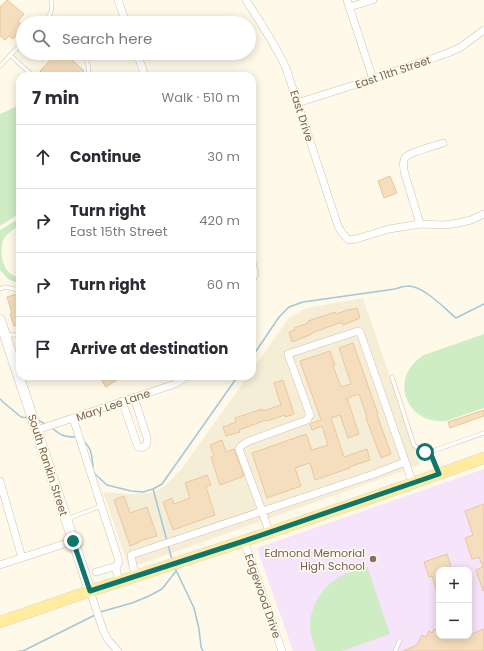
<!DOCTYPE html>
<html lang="en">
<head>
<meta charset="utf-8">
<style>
  :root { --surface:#fff; --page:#f2f2f3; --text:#2b2b33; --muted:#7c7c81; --line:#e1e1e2 }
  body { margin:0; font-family:Poppins,sans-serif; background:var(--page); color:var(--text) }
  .controls { position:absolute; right:12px; bottom:12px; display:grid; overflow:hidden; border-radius:8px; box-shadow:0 2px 10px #0003 }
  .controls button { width:36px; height:36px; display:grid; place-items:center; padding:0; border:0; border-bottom:1px solid var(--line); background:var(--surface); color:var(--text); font:20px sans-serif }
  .stop { position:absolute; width:12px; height:12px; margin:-9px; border:3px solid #0f766e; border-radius:50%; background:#fff }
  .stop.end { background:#0f766e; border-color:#fff; box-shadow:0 1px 4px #0008 }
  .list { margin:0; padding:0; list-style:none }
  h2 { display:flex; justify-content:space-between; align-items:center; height:52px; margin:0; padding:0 16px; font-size:17px }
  h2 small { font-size:13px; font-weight:400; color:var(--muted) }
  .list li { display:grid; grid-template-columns:26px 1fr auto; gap:12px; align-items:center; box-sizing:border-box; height:64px; padding:0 16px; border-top:1px solid var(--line) }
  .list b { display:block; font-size:15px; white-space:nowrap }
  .list p { margin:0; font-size:13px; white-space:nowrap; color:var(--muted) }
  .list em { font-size:13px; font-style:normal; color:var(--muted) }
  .icon { flex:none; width:22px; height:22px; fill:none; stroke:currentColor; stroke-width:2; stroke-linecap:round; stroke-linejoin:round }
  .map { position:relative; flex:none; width:484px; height:651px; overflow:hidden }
  .search { position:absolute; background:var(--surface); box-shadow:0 2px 10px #0003; left:16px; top:16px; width:240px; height:44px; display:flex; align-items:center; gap:10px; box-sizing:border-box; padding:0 14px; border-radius:22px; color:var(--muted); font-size:15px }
  .panel { position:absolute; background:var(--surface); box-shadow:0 2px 10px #0003; left:16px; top:72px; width:240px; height:308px; border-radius:12px }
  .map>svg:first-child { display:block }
</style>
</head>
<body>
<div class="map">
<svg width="484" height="651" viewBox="0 0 484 651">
  <rect width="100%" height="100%" fill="#fef9e8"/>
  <path fill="#f6edd6" d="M363,298L420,465L129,568L103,492L130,494L150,493L164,487L182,468L248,376H252V370L289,318L307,308Z"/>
  <path fill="#f6e4fa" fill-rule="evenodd" d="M484,469V651H293L257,548ZM439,570H469V636H439Z"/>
  <path fill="#ceedc5" d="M20,105V213L0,226V114Z
    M20,218V225C14,229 7,233 3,240C0,251 1,267 11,274C14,276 17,277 20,279V284L8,279L0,270V230Z
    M484,334V408L446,421C405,425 388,376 424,355Z
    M367,566L390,634L342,651H316C313,643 310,633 310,624C311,604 324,585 341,576C349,572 358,569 367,566Z"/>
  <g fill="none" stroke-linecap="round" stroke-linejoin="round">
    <path stroke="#a0c7db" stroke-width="1.5" d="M252,357L279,317L289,307L303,302L395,289C399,288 403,286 407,286C423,285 444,308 456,318L484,304
      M0,399L3,402L21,417L29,418
      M38,420L45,424
      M52,428C61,436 65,437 77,437
      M82,440C92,447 92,457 93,468
      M94,472L95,474L107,485L131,491L143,492L153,489L162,484L238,376
      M153,489L167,541
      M168,545L172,560
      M175,568L194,608L199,629L201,647L203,651
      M100,612L132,603L149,596L162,589L176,571
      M19,651H23L95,615"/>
  </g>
  <path fill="#f5debe" stroke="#e8c79d" d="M7,0L24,14L18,21L23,26V27L13,39L9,36L5,40L0,36V7Z
    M57,53H72L69,57L84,71L79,76H46L40,71Z
    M390,176L397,193L384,198L378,181Z
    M17,294L20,302V324L14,326L10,314L12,313L7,297Z
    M357,308L360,318L343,325L342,323H339L312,333V334L292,342L289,332L295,330L294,328L308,323V321L335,312L336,314L350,309V310Z
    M353,343L378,414L377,415L391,454L381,458L366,418L367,417L359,394L347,398L359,434L348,438L340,415L331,418L344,457L367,449L370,460L349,467L350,468L315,480L310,463L295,468L301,486L267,498L252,453L306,434L312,450L328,445L322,426L312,430L310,424L321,420L300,361L330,351L335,365L333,366L341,387L351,384L339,348Z
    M99,376H123L106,387Z
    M283,380L294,414L285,417V415L267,421L266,420L239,430L240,432L226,436L223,427L236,422L235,418L262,409L263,411L281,405L274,383Z
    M484,410V416L450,428L448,422Z
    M222,440L226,452L234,449L244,476L220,485L211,457L214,456L210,445Z
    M207,475L211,485L206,487L215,515L173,530L163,502L172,498L174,504L190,498L185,483Z
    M124,496L130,513L147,507L157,536L140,541V542L130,546L114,500Z
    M484,504V591H483L476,570L483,567L479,557L472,559L465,538L473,535L465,511Z
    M447,554L452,570H439V595H438L432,576L429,577L424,562Z
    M434,629L439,631V636H460L461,637L469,636V635L484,629V651H403L417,645L422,635L426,637L429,631L432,633Z"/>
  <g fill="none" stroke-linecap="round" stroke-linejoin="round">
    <g stroke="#d1c3ac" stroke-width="4.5">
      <path id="lane" d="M49,16L57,23
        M42,23C51,14 53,13 51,0
        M84,53L88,65L89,75L88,76
        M10,55L33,76
        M0,66L23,42
        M0,289L4,287L20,290
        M7,335H20
        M392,377L414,445C418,450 423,452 430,452L439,473
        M430,452L484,433
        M67,519L101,506
        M395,651L400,640"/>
    </g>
    <g stroke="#d1c3ac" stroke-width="8">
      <path id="street" d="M118,0L126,23
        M246,0C260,22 275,44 286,68L338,226C341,232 344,236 349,240L356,239L389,229L420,224L445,225L458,223L471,220L484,214
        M347,0L373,79
        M349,7L373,0
        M137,53L145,76
        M297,103L373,79L448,53L461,47L484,30
        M420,224L404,171C404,166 402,162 405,158C409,152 435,146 443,143
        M252,262L255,274L252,280
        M122,401L138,447C145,449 148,444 147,438L134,397
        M73,418L119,561L116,569L119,581
        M37,430L175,384L187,376
        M0,481L22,558
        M269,532L262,511L239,449L241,446L249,441L307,420L310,415L288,354L358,331L360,332L413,484
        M244,541L282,651
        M0,565L73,541
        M96,572L117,566
        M135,576L131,555L374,474L405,462
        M90,591L103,630L108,640L118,651"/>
    </g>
    <g stroke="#d4c4aa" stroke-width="11">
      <path id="secondary" d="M0,320L90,591"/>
    </g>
    <g stroke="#dcd6d0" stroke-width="12">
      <path id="primary" d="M0,622L90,591L244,541L371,498L484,458"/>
    </g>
    <use href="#lane" stroke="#fff" stroke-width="3.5"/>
    <use href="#street" stroke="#fff" stroke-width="7"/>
    <use href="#secondary" stroke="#fff" stroke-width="10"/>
    <use href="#primary" stroke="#ffec9e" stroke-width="11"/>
  </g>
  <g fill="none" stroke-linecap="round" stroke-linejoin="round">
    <path stroke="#0f766e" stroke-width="5" d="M73,541L90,591L244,541L439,474L430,452H425"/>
  </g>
  <circle fill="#8d6e63" stroke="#fffcef" stroke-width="1.5" cx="373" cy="559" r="4"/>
  <g text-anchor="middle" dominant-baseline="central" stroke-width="3" stroke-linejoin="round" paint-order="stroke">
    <g font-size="11" fill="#7a634a" stroke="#fffcef">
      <text transform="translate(393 72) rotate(-19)">East 11th Street</text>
      <text transform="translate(302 116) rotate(72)">East Drive</text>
      <text transform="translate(113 405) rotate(-19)">Mary Lee Lane</text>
      <text transform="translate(48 465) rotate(72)">South Rankin Street</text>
      <text transform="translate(263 596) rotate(71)">Edgewood Drive</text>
    </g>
    <g font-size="11" fill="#785e54" stroke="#fffcef" text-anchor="end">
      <text x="365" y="553">Edmond Memorial<tspan x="365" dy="13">High School</tspan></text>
    </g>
  </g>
</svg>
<div class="controls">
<button>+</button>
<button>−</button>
</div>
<div class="stop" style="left:425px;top:452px"></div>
<div class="stop end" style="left:73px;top:541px"></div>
<div class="search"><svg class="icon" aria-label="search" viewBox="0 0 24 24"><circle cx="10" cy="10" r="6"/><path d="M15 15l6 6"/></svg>Search here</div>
<section class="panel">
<h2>7 min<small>Walk · 510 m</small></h2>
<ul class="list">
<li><svg class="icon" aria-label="ahead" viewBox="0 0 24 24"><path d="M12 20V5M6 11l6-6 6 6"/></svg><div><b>Continue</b></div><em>30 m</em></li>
<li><svg class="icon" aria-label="right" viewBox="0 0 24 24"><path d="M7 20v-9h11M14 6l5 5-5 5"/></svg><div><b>Turn right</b><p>East 15th Street</p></div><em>420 m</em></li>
<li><svg class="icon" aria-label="right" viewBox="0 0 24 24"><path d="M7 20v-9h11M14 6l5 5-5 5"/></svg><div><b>Turn right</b></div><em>60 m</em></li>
<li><svg class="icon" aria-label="arrive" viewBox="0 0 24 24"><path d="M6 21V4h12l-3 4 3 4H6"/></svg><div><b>Arrive at destination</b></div></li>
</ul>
</section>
</div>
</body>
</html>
